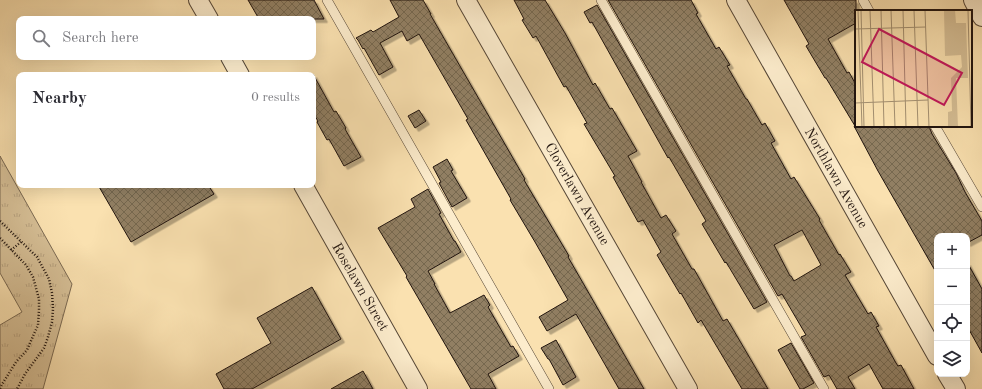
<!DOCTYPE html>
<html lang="en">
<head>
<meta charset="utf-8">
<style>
  :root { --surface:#fff; --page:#f7f7f7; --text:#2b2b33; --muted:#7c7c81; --line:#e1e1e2 }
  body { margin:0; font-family:"Old Standard TT",serif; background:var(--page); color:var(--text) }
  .controls { position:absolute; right:12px; bottom:12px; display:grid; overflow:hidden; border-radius:8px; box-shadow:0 4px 16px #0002 }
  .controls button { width:36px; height:36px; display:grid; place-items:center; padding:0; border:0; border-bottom:1px solid var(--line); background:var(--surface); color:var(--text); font:20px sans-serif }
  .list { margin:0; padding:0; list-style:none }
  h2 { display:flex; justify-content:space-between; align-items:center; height:52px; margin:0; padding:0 16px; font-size:17px }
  h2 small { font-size:13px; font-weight:400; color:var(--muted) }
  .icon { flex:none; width:22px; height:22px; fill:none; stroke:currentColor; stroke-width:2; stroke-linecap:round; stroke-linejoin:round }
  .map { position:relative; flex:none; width:982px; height:389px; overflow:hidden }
  .search { position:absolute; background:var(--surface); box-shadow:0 4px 16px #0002; left:16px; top:16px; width:300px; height:44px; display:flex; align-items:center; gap:10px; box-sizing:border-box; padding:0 14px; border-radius:8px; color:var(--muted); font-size:15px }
  .panel { position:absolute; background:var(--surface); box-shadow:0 4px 16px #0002; left:16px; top:72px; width:300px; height:116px; border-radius:8px }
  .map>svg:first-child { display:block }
</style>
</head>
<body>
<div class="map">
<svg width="982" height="389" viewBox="0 0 982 389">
  <defs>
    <pattern id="park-tufts" width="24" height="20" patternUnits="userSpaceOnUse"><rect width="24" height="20" fill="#d5be95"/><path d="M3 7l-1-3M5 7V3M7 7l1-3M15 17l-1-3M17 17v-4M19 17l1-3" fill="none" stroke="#b7a27f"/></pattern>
    <pattern id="building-cross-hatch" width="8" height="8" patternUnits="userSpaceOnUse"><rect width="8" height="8" fill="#917f63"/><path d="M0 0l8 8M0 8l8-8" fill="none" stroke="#766750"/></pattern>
    <filter id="shadow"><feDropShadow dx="3.5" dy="3.5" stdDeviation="0" flood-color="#0004"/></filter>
  </defs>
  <rect width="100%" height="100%" fill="#fae1b0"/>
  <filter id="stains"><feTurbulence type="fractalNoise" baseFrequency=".005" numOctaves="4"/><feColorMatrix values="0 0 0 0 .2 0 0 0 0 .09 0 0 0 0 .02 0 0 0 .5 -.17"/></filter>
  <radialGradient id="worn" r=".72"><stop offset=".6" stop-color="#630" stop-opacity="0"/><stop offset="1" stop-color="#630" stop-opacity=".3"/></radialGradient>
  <path fill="url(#park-tufts)" stroke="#7a6952" d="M0,156L72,284L43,389H0V325L22,312L0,273Z"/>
  <path fill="url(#building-cross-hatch)" stroke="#20140f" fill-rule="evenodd" filter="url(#shadow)" d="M248,0H314L324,19H259Z
    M390,0H423L431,14H430L525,179L524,180L569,256L568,257L583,283L644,389H619L576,314L547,331L539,317L568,300L535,242L510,200L511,199L466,120L468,119L419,34L407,41L402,31L380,43L393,67L379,75L364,48L363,49L358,40L356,38L371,30L373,32L399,17Z
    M514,0H545L565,33L593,85L595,83L610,109L612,108L637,151L628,156L642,182H641L661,218L666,215L676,231L672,234L692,269H694L723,321L727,319L768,389H742L701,320L698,323L681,293L680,294L657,255L661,252L643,220L638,222L613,177L615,176L584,124L587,123L566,86L564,87L536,36L533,38L522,20L524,19Z
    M608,0H691L698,13L696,14L716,49L719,47L730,65L727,66L746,99H747L762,125L765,123L775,141L771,143L791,179L794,177L820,219L819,220L839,255L840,254L851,272L845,275L868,314L871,312L879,326L876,327L896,363L898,366L901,365L914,389H883L869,364L848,377L855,389H837L829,375L824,377L801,337L806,335L782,294L778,296ZM802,230L821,265L794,281L791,276H790L774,245Z
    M784,0H856V23L828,39L847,73L849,72L856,85V126H929L932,134L956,173L965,192L982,221V235L967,243V236H937V274L878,171L854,126H855L826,78H825L806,46L809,44Z
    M597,5L767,302L754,309L726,262L725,263L702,224L706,221L669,157L668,158L592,22L590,23L584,12Z
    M313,74L334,112L336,111L346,128L345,129L361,157L344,166L329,139L327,140L317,122L318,121L313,113Z
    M419,110L426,121L415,128L408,116Z
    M447,159L453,170L451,171L467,198L452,207L439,183L441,182L433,167Z
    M98,185H208L214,194L131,242Z
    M428,189L441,213L439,214L454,241H455L461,252L428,271L435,284H434L450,313L484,295L490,305L488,307L511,347L513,346L519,356L488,374L496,389H471L406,277L407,276L378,228L415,207L411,199Z
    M967,262L982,289V353L967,326Z
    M312,287L341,339L252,389H224L216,374L271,343L257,318Z
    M556,340L576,377L563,385L549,359H548L541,348Z
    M791,343L814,383L803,389H800L778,350Z
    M363,371L373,389H331Z"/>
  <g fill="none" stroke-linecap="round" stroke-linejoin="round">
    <g stroke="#564737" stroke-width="10">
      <path id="lane" d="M327,0L549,389
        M601,0L824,389
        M863,0L869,11
        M935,126L982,207"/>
    </g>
    <g stroke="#564737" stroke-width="20">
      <path id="street" d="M198,0L209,19
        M466,0L688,389
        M736,0L937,356
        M973,0L982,17
        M230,57L240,75
        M303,185L418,389
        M947,374L956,389"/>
    </g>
    <path stroke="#20140f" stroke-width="2.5" stroke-dasharray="1 2" stroke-linecap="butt" d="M0,221L37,257L49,279L52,293L53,309L52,322L48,337L44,348L25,374L17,389
      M0,238L26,265L33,277L39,299V310L38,325L27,350L16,362L1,386L0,389
      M11,250L21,242"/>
    <use href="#lane" stroke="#fceccc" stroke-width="9"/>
    <use href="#street" stroke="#fceccc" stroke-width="18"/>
  </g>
  <g text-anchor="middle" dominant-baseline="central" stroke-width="3" stroke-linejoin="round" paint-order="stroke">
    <g font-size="14" fill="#20140f" stroke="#fceccc">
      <text transform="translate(836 178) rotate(60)">Northlawn Avenue</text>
      <text transform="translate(577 194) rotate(60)">Cloverlawn Avenue</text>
      <text transform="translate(360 287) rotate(60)">Roselawn Street</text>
    </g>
  </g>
  <g transform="translate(855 10)">
    <rect width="117" height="117" fill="#fae1b0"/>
    <path d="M89,0H100L101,13H111L113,68H101L103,117H93V102L97,101L96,68L107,57L106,45L90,46Z" fill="#d5be95"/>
    <path fill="none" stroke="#a38f70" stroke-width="1" d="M3,0L7,117M6,0L9,117M15,0L19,117M26,0L29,117M36,0L40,117M48,0L51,117M59,0L63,117M70,0L74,117M113,0L116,117M0,19L71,17M0,93L73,90"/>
    <path fill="#c2185b" fill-opacity="0.15" stroke="#c2185b" stroke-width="2" d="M24,19L107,63L89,95L7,52Z"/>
    <rect width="117" height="117" fill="none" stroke="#20140f" stroke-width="2"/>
  </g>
  <rect width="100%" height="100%" filter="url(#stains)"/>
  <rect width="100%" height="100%" fill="url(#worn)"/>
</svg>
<div class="controls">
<button>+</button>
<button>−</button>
<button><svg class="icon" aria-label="locate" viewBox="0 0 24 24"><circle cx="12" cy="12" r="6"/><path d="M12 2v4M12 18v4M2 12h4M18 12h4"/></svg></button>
<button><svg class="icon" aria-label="layers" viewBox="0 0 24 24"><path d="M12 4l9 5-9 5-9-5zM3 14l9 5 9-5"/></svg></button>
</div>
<div class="search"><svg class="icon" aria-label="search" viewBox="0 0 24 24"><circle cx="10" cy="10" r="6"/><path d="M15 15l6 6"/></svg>Search here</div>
<section class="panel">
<h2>Nearby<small>0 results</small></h2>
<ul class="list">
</ul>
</section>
</div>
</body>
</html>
